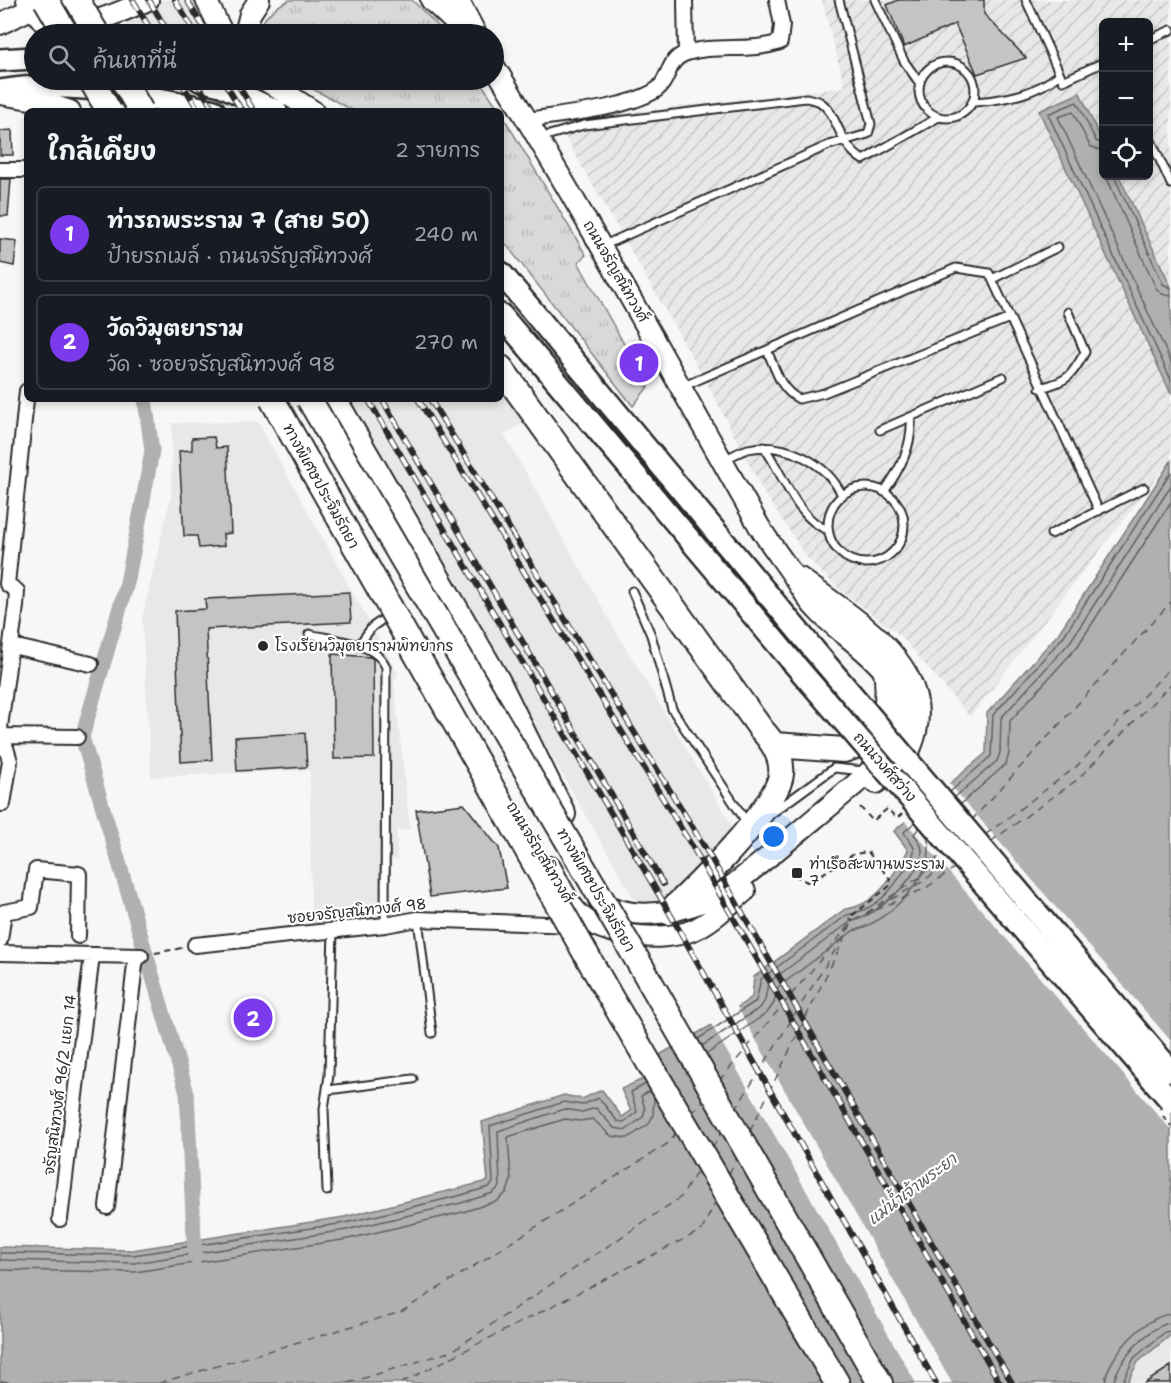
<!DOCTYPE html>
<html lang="th">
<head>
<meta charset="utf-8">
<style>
  :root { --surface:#171b24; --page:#20242c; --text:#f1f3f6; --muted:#9ea1a6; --line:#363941; --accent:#7c3aed }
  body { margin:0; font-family:"Shantell Sans","Playpen Sans Thai",sans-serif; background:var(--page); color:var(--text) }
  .controls { position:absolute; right:18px; top:18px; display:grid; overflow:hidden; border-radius:9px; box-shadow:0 3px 9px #0003 }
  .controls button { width:54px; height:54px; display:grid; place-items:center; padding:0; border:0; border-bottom:2px solid var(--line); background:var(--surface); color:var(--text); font:30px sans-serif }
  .you { position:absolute; left:774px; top:837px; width:21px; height:21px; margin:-15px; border:4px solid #fff; border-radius:50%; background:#1a73e8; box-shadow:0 0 0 9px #1a73e833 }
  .badge { display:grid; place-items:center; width:39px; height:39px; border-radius:50%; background:var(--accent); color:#fff; font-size:20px; font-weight:700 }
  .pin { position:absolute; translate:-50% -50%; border:3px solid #fff; box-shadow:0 2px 6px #0006 }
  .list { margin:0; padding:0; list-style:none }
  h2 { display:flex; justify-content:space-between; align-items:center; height:78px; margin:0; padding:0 24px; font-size:26px }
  h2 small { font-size:20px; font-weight:400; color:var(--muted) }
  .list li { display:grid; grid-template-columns:39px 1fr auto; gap:18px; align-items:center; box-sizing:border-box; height:96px; margin:0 12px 12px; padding:0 12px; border:2px solid var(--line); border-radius:9px }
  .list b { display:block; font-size:22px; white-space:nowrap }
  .list p { margin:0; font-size:20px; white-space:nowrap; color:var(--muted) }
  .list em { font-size:20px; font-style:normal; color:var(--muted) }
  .icon { flex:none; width:33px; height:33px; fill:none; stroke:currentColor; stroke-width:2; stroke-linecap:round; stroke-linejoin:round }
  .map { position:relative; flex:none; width:1171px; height:1383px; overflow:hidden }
  .search { position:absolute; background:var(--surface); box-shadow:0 3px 9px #0003; left:24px; top:24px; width:480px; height:66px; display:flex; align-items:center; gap:15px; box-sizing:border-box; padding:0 21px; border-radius:33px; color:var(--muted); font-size:22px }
  .panel { position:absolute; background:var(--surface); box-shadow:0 3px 9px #0003; left:24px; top:108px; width:480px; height:294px; border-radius:9px }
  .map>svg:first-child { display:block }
</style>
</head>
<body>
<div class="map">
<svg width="1171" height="1383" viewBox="0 0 1171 1383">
  <defs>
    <pattern id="industrial-furrows" width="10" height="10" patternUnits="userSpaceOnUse" patternTransform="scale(1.5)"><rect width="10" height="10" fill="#e8e8e8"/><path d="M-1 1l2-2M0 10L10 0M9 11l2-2" fill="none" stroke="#c7c7c7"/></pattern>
    <pattern id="park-tufts" width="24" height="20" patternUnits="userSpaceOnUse" patternTransform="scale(1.5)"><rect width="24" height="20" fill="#d9d9d9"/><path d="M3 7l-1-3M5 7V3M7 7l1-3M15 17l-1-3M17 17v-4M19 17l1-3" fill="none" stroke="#bababa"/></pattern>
  </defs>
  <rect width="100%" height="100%" fill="#f7f7f7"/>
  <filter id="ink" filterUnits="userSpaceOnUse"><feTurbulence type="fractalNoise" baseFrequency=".0167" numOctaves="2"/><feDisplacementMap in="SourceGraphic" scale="12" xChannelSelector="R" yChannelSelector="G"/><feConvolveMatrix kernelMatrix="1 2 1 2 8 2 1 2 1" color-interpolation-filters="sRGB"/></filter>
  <g filter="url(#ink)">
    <path fill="#e8e8e8" d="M110,0H199L219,34H131Z
      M158,80H246L264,111H177Z
      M501,382L523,424L504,434L615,630L732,825L721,847L694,875L663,897L649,903L636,902L345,399H501Z
      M258,422L398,674L394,681L410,829L397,830V860H387V917L311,925L310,770L151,777L142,618L171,496L172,423Z
      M1171,1335V1383H1127L1138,1362Z"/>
    <path fill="url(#industrial-furrows)" fill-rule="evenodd" d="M822,0H1171V459L970,717L900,635L840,590L809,560L764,493L707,383L556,121L845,87ZM1104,22H1148V176H1104Z"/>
    <path fill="url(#park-tufts)" stroke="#828282" stroke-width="1.5" d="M290,0H412L446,34H259C260,19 275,6 290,0Z
      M296,80H479L500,111H354Z
      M501,113L586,255L578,262L648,387L633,406L501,238Z"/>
    <path fill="#b0b0b0" stroke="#7b7b7b" stroke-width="1.5" d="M1080,93L1103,144L1104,176H1119L1171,287V394L1039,111Z
      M1171,461V1335L1138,1362L1127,1383H0V1247L132,1250L344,1217L488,1181L482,1122L564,1095L582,1099L602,1090L622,1117L631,1111L621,1089L643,1079L642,1065L712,1025L752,997L754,977L845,909C876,906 894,875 908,850L894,831L986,753L987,713L1058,634Z"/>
    <path fill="#f7f7f7" d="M948,782L1171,1041V1130L903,819Z
      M736,1005L952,1383H916L710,1022Z"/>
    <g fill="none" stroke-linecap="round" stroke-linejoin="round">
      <path stroke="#606060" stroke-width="1.5" d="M1104,144L1096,141L1077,102L1048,114L1171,380
        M1104,152L1090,146L1073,112L1058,117L1171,362
        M1106,176L1156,288L1162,294L1171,296
        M1114,176L1163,284L1171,288
        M950,792L991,756L993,715L1063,637L1171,472
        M955,797L997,761L1000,753L1001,718L1070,642L1171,486
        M961,804L1006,764L1009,753L1010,721L1077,647L1171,502
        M698,1039L756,1001L761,979L847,915C858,913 872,907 881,899C889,893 917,857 914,848C912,843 906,837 904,832L915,822
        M702,1046L761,1007L765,1000L768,983L850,922C874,918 921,877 922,851C922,844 917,839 914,834L919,828
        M707,1054L767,1013L774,1003L777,988L853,931C886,924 943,870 926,835
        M0,1253L133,1255L345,1223L458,1196L489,1187L493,1183L490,1126L564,1102L582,1105L599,1098L617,1121L624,1122L637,1112L631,1092L646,1084
        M0,1260L134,1263L346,1230L461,1203L493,1193L500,1186L498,1131L564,1109L582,1112L596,1108L614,1128L626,1130L643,1117L645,1109L641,1096L650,1091
        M0,1270L135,1272L348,1239L463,1212L497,1201L507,1192L511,1180L508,1137L565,1119L580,1121L593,1119L611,1136L628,1138L649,1124L653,1115L654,1098
        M1105,1383C1106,1358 1146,1315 1171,1314
        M1114,1383C1115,1363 1151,1324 1171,1323
        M1122,1383L1134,1358L1165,1332L1171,1331"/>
      <path stroke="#b0b0b0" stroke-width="15" d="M145,399L152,451L144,495L127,583L82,737L187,1093L195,1257"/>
      <path stroke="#5a5a5a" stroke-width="1.5" stroke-dasharray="8 6" stroke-linecap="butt" d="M971,821L1171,602
        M985,835L1076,767L1171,667
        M990,842L1077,780L1171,684
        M866,913L920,877L944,851
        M863,916L926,888L957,866
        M719,1081L853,921L922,882L950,861
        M735,1110L849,928
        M692,1113L705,1099
        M750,1131L851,925
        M712,1148L722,1132
        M729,1174L737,1157
        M0,1381L22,1383
        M159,1383L401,1312L667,1144L676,1133
        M348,1383L452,1351L681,1197L698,1170
        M401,1383L702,1230L716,1200"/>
    </g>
    <path fill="#c4c4c4" stroke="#2b2b2b" stroke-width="1.5" d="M898,0H984V14L1026,58L977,74L955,24L904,47L887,5Z
      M12,130L13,155H0V131Z
      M0,179H11L8,216H0Z
      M0,239L17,241L14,266L0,263Z
      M214,437L216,448L227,447L231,533L223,534L224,546L199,548L197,536H184L179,451L192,450V438Z
      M349,592L351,622L206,629L212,760L181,762L175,611L206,609L205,599Z
      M332,654L370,657L373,659L374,758L334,759Z
      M305,733L307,767L237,771L235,737Z
      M464,804L499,848L507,888L430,897L416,810Z
      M1171,1366V1383H1145Z"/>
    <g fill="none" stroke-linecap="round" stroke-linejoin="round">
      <g stroke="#2b2b2b" stroke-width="11">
        <path id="lane" d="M875,0L904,61L918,81
          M1026,0L1063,81L1104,62
          M1148,40L1171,30
          M919 90a28 28 0 1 1 56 0a28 28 0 1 1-56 0Z
          M975,102C1007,99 1034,95 1060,74
          M1148,134L1171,184
          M539,138L584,125L806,98C810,99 817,100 820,102C838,113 838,145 863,160L937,118
          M602,246L829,145L868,134L871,124L839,0
          M992,279L1099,511
          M767,350C775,368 780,390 799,399L824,393L1010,318
          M684,386L956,268L989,273L992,279L1058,247
          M1040,388C1068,381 1071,377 1085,352L1068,312
          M880,430L1003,377
          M764,447C783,473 796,519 828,530
          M723,460C731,457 740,451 748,449C784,441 826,462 842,495
          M828 525a38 38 0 1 1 76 0a38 38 0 1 1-76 0Z
          M884,492C900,469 913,446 911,417
          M1051,534L1144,488
          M632,591L651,635L672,709L747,823
          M309,634C333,640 376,642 386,667L385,925
          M358,646L372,627L389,615
          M771,814L834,768L864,771
          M418,919L432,1033
          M328,1090L413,1079
          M327,1191L324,1109L329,1075L333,930"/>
      </g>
      <g stroke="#2b2b2b" stroke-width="18">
        <path id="street" d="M685,0L686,53
          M528,120C563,114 623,109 653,92C670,83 666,61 684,54C714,43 750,53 780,42L782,25L777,0
          M0,170H27
          M7,584L27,391
          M12,646L91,664
          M0,727L16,606L17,591L7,584
          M0,728L10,761L3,804
          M2,736L77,737
          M0,940L4,912L31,907L36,870L79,874L78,936
          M195,945L385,925L418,919L572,925
          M0,953L141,956
          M107,1207L136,956
          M60,1219L92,955"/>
      </g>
      <g stroke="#2b2b2b" stroke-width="24">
        <path id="secondary" d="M27,0L48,28C85,27 115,15 148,0
          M206,0L223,34
          M431,0L467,34
          M458,0L476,34
          M0,24L43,3
          M245,34L250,14L259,0
          M494,66C587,216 671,372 759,526C773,549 791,570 805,594C827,633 902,661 899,711C898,724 895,739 887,750C873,772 851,787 832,804C796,834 761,864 724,892C690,910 634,926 599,900
          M265,80L313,111
          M0,94L36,100L70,111
          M800,578C851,617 944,668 911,747C905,761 887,773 876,783
          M550,867C558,881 565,898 576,911C598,937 662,943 693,930C712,922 729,904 745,891"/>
      </g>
      <g stroke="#2b2b2b" stroke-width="26">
        <path id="primary" d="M0,60L34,58
          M200,80L221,85L276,111
          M0,91C73,79 144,95 214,111
          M501,273L814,650
          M501,315L790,659"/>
      </g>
      <g stroke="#2b2b2b" stroke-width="28">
        <path id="highway" d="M501,368L761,729C772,741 783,756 781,774C779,805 694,890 669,912
          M334,399L497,680L563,814
          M775,745L844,750L876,739C893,706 890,672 877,639
          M649,980L880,1383
          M608,993L837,1383"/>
      </g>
      <path stroke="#2b2b2b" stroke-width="2" stroke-dasharray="6 4.5" stroke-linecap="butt" d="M860,807L873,821L887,809L897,818L902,814
        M794,875L807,882L811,881L854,854L868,852L890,879L891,885L849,918L853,921
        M155,953L182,948
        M1163,1116L1171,1126"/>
      <use href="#lane" stroke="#fff" stroke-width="7"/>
      <use href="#street" stroke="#fff" stroke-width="14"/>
      <use href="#secondary" stroke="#fff" stroke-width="20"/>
      <use href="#primary" stroke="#fff" stroke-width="21"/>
      <use href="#highway" stroke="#fff" stroke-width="24"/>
      <g stroke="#2b2b2b" stroke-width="6">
        <path id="rail" d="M133,0L153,34
          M149,0L169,34
          M175,0L196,34
          M187,0L208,34
          M180,80L199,111
          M196,80L214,111
          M223,80L242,111
          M235,80L254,111
          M368,399L669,912L936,1383
          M382,399L663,884
          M418,399L695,851L1000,1383
          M430,399L704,846L1012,1383"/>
      </g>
      <use href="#rail" stroke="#fff" stroke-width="4" stroke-dasharray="11" stroke-linecap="butt"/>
      <g stroke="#2b2b2b" stroke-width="26" stroke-linecap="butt">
        <path id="primary-bridge" d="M814,650L1171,1071
          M790,659L1171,1101"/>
      </g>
      <g stroke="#2b2b2b" stroke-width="28" stroke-linecap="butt">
        <path id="highway-bridge" d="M46,0L66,34
          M77,0L97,34
          M91,80L109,111
          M123,80L141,111
          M272,399L608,993
          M309,399L649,980"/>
      </g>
      <use href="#primary-bridge" stroke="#fff" stroke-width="21"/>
      <use href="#highway-bridge" stroke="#fff" stroke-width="24"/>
    </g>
  </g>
  <g fill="#2b2b2b" stroke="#fff" stroke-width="2">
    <circle cx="263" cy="646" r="6"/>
    <rect x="791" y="867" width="12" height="12" rx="3"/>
  </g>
  <g text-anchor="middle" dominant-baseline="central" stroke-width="4.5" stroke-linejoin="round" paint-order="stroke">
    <g font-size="15" fill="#2b2b2b" stroke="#fff">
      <text transform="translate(616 271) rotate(60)">ถนนจรัญสนิทวงศ์</text>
      <text transform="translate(321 486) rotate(61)">ทางพิเศษประจิมรัถยา</text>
      <text transform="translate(885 767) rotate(49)">ถนนวงศ์สว่าง</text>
      <text transform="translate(540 852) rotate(59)">ถนนจรัญสนิทวงศ์</text>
      <text transform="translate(596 890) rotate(60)">ทางพิเศษประจิมรัถยา</text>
      <text transform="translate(357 911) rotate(-6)">ซอยจรัญสนิทวงศ์ 98</text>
      <text transform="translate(60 1085) rotate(-83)">จรัญสนิทวงศ์ 96/2 แยก 14</text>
    </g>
    <g font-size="15" fill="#2b2b2b" stroke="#fff" text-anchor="start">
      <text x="275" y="646">โรงเรียนวิมุตยารามพิทยากร</text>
      <text x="809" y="864">ท่าเรือสะพานพระราม<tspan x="809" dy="17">7</tspan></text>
    </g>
    <g font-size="16" font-style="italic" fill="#5a5a5a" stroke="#fff">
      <text transform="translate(912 1189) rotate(-37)">แม่น้ำเจ้าพระยา</text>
    </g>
  </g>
</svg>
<div class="controls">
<button>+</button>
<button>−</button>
<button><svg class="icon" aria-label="locate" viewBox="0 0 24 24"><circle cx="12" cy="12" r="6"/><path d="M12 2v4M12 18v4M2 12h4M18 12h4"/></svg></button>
</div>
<div class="you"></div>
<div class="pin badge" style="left:639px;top:363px">1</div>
<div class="pin badge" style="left:253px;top:1018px">2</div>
<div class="search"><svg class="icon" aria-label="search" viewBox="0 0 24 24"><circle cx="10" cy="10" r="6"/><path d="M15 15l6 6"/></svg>ค้นหาที่นี่</div>
<section class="panel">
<h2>ใกล้เคียง<small>2 รายการ</small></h2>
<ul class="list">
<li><span class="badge">1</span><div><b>ท่ารถพระราม 7 (สาย 50)</b><p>ป้ายรถเมล์ · ถนนจรัญสนิทวงศ์</p></div><em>240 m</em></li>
<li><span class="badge">2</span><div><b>วัดวิมุตยาราม</b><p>วัด · ซอยจรัญสนิทวงศ์ 98</p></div><em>270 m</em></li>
</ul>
</section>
</div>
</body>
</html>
